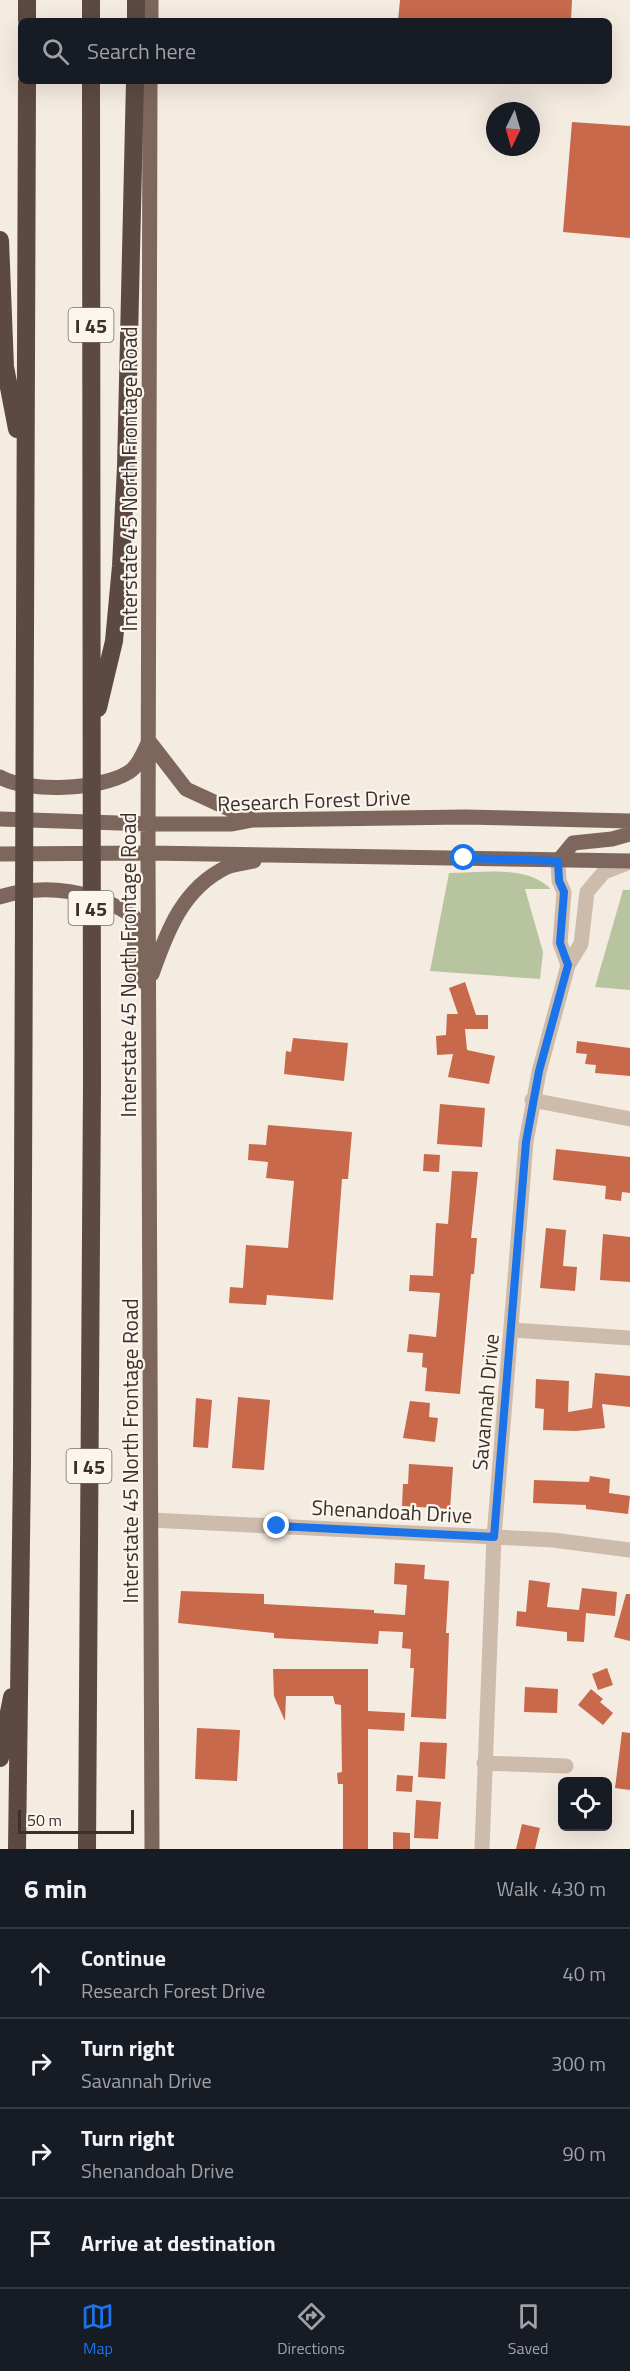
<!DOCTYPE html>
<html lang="en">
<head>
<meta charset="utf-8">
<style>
  :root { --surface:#171b24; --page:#20242c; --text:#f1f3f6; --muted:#9ea1a6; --line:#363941; --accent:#1a73e8 }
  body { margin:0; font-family:"Titillium Web",sans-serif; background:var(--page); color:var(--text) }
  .controls { position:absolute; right:18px; bottom:18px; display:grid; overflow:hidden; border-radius:9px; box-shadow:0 6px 24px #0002 }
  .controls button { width:54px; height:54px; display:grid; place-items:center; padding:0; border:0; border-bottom:2px solid var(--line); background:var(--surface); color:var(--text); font:30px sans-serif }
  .compass { position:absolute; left:486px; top:102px; width:54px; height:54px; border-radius:50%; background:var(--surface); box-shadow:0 6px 24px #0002; rotate:185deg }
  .scale { position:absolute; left:18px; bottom:15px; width:116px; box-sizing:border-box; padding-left:6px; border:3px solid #3b302b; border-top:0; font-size:16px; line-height:21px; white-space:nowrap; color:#3b302b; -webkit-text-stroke:4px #fbf5ee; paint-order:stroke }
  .stop { position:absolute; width:18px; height:18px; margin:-14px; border:4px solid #1a73e8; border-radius:50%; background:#fff }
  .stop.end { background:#1a73e8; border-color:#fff; box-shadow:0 2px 6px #0008 }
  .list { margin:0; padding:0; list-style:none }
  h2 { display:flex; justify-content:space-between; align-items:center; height:78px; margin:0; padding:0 24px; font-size:26px }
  h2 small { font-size:20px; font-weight:400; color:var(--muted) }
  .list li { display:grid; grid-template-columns:39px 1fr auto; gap:18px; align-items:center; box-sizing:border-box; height:90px; padding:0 24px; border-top:2px solid var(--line) }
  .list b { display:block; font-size:22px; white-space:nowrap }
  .list p { margin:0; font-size:20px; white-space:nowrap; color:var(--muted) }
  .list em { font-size:20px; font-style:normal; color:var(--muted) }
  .icon { flex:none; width:33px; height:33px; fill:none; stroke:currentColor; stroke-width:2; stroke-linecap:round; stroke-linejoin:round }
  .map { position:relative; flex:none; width:630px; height:1849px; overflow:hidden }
  .search { position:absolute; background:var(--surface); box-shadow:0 6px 24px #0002; left:18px; right:18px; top:18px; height:66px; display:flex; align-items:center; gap:15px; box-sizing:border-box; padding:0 21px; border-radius:9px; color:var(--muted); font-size:22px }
  .sheet { height:438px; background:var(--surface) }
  nav { display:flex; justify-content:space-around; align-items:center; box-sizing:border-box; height:84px; border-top:2px solid var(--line); background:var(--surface); font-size:16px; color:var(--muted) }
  nav a { display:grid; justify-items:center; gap:3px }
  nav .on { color:var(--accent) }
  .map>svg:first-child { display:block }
</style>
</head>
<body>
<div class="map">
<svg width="630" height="1849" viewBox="0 0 630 1849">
  <rect width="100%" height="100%" fill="#f4ebe1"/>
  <path fill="#b8c4a0" d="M449,873C482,873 525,864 551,889H525L543,952L540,979L430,971Z
    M623,890H630V990L595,987Z"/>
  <path fill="#c8694b" d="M400,0H572L571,21H398Z
    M572,122L630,126V238L563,232Z
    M465,982L476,1015H488V1029H465L467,1050L495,1056L489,1084L448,1077L453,1054L437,1055L436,1036L446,1035L447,1014H458L449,988Z
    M293,1038L348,1043L344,1081L284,1074L286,1051L291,1052Z
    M577,1041L630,1048V1076L595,1073L596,1065L585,1064L587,1054L576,1053Z
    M440,1104L485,1108L482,1147L437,1144Z
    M268,1125L352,1132L348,1179H342L333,1300L267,1295L266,1305L229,1303L230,1287L243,1288L246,1245L288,1248L294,1181L266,1178L268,1162L248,1160L249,1144L266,1145Z
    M556,1149L630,1157V1193L622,1192L621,1201L605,1199L606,1186L553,1180Z
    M424,1154L440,1155L439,1172L423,1171Z
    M452,1171L478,1172L471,1238H477L474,1274H471L460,1394L425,1391L427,1368L422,1367L423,1353L407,1352L409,1334L436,1337L440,1293L409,1291L410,1275L433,1276L436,1223L448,1224Z
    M546,1228L566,1230L563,1266L577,1267L575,1291L540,1288Z
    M603,1234L630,1237V1282L600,1280Z
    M595,1373L630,1376V1407L602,1404L605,1428L576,1431L543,1430L544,1409L535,1408L536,1379L569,1381L568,1412L592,1408Z
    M238,1397L270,1400L264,1470L232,1468Z
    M196,1398L212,1400L208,1448L193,1447Z
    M410,1401L430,1403L429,1417L438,1418L435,1442L403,1438Z
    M409,1464L453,1467L450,1509L402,1506L403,1484H408Z
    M590,1476L610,1479L609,1493L630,1496L628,1514L586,1509V1505L533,1503L534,1480L589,1482Z
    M395,1563L425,1565L424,1579L449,1581L446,1633H449L446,1719L411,1717L414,1668H410L411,1649L402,1648L403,1632L379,1631L378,1644L274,1638V1633L178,1623L181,1591L264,1594V1604L374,1610V1613L405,1615L407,1585L394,1584Z
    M529,1580L550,1583L547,1607L579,1610L582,1588L617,1592L615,1616L586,1613L584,1642L567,1641V1632L516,1626L517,1611L526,1612Z
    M626,1594H630V1641L614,1637Z
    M607,1668L613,1685L598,1690L592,1674Z
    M273,1669H368V1711L405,1713L404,1731L368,1729V1849H343V1784H338L337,1773L342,1772L341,1705L335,1704L333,1696H286L285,1721L274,1696Z
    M525,1687L558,1689L557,1713L524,1712Z
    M591,1689L603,1699L600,1702L613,1713L603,1725L578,1705Z
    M197,1728L240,1730L237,1781L195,1779Z
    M622,1732L630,1733V1790L615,1788Z
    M420,1742L447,1743L445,1779L418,1777Z
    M397,1775L413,1776L412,1792L396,1791Z
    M416,1800L441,1802L438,1839L414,1838Z
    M522,1824L540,1828L535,1849H516Z
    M393,1832L410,1833V1849H393Z"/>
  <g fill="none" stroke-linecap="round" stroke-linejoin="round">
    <path stroke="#cdbbac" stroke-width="15" d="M558,861L559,881L564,892L560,943L568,965
      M532,1100L630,1119
      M513,1330L630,1338
      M151,1520L553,1540L630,1550
      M484,1763L566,1766
      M482,1849L494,1537L526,1142L539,1072L568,965L581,944L587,892L604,872L630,862"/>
    <path stroke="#7d675c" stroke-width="15" d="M151,21V0
      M150,81L148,853L152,1849
      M0,777C28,793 101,790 129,772C139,766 144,751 149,741L186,789L253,820
      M0,819L148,824H232L253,820L465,817L630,821
      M0,854L148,853L630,861
      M558,861L573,843L612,839L630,834
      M0,897C45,882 96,891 134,917L135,975L148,985
      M152,974C167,931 183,888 227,867C234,864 245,863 254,861"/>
    <path stroke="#5c4a42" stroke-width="18" d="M27,21V0
      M91,21V0
      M136,21V0
      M0,240L5,367L17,429
      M98,708L114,641L121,566L126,467L135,81
      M0,1758L12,1697
      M17,1849L22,1464L27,81
      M87,1849L92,1083L91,81"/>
  </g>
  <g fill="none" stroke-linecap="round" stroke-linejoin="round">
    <path stroke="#1a73e8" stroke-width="8" d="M277,1526L494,1537L526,1142L539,1071L568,965L560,943L564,892L559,881L558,861L464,858"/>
  </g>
  <g text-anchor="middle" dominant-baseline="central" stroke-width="4.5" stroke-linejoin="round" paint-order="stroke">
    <g fill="#fbf5ee" stroke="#756b66" stroke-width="1.5">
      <rect x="68.5" y="308" width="45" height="34" rx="4.5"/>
      <rect x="68.5" y="891" width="45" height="34" rx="4.5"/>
      <rect x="66.5" y="1449" width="45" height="34" rx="4.5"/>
    </g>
    <g font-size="20" font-weight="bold" fill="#3b302b">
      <text x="91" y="325">I 45</text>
      <text x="91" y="908">I 45</text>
      <text x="89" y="1466">I 45</text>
    </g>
    <g font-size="21" fill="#3b302b" stroke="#fbf5ee">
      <text transform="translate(129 479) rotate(-90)">Interstate 45 North Frontage Road</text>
      <text transform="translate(314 800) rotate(-2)">Research Forest Drive</text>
      <text transform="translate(128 965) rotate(-90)">Interstate 45 North Frontage Road</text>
      <text transform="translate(485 1402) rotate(-85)">Savannah Drive</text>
      <text transform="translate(130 1451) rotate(-90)">Interstate 45 North Frontage Road</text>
      <text transform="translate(392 1511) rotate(3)">Shenandoah Drive</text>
    </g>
  </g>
</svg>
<div class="controls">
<button><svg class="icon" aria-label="locate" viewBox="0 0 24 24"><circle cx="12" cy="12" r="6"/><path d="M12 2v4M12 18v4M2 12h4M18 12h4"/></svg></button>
</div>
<svg class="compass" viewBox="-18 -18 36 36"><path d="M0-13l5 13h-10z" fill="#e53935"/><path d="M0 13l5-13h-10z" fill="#9ea1a6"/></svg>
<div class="scale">50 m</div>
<div class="stop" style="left:464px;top:858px"></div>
<div class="stop end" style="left:277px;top:1526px"></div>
<div class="search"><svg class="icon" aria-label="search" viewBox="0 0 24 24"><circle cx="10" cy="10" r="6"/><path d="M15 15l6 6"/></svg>Search here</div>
</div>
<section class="sheet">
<h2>6 min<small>Walk · 430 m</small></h2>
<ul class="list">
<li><svg class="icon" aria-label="ahead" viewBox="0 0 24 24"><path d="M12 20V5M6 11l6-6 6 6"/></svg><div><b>Continue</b><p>Research Forest Drive</p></div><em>40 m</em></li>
<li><svg class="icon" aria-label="right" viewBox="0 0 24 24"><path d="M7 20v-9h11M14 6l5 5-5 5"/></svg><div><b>Turn right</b><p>Savannah Drive</p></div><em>300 m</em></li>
<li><svg class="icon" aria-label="right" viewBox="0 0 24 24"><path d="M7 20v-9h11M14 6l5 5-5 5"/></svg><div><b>Turn right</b><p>Shenandoah Drive</p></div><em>90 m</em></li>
<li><svg class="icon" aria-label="arrive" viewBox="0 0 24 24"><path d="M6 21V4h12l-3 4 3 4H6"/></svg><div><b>Arrive at destination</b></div></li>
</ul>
</section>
<nav>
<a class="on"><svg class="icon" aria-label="map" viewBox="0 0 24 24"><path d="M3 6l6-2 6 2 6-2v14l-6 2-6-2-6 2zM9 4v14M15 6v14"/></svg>Map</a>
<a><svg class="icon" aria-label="directions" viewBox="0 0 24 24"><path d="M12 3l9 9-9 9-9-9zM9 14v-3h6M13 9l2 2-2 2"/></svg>Directions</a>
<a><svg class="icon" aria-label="saved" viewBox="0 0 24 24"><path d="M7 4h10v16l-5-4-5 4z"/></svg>Saved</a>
</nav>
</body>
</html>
